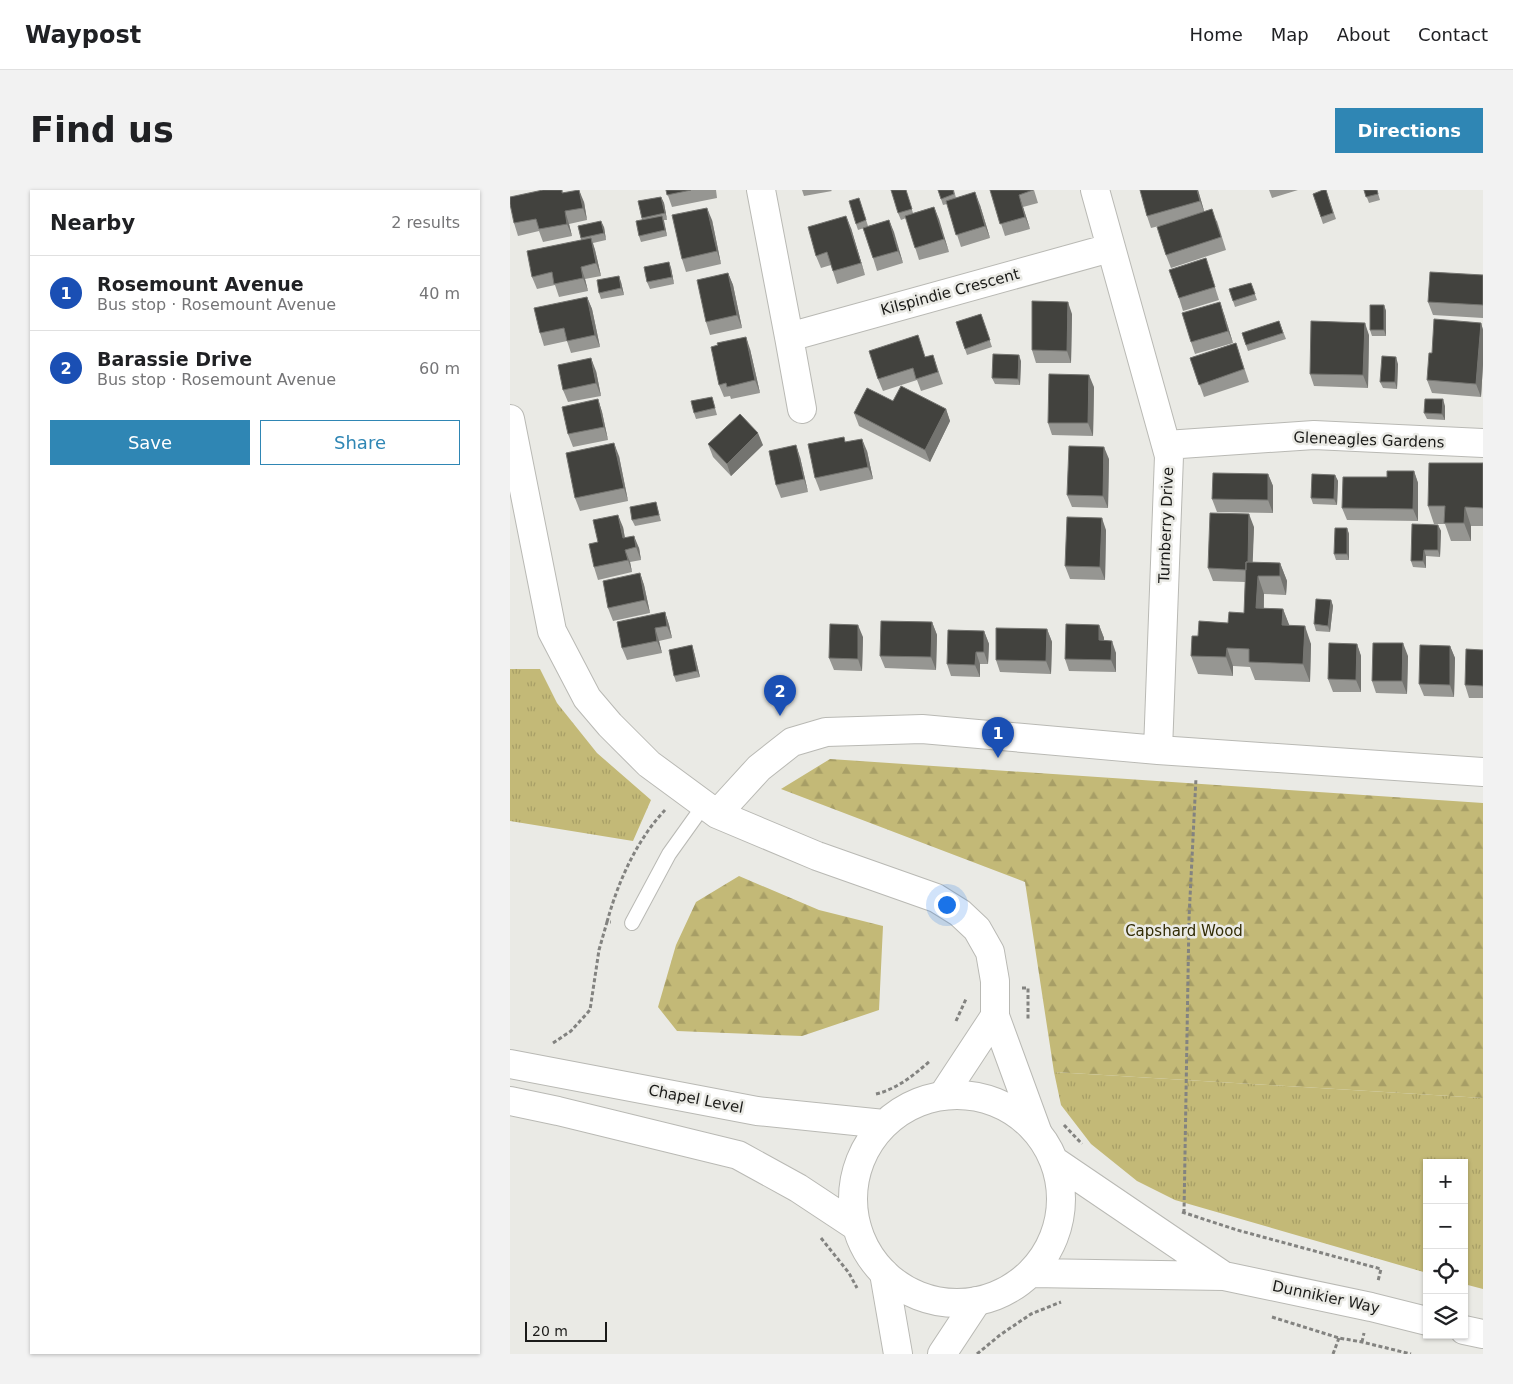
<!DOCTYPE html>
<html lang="en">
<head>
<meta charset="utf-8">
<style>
  :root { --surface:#fff; --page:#f2f2f2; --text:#202124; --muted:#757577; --line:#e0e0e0; --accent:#2f86b4 }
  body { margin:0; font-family:"DejaVu Sans",sans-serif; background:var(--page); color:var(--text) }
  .controls { position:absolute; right:15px; bottom:15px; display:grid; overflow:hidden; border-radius:0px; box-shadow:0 1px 4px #0004 }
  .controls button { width:45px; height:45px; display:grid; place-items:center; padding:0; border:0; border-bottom:1px solid var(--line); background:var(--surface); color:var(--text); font:25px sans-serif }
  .scale { position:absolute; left:15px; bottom:12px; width:82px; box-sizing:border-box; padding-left:5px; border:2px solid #1a1a18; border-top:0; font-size:14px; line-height:18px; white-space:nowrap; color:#1a1a18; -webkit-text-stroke:4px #eaeae5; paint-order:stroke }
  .you { position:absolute; left:436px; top:714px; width:18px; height:18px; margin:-12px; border:4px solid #fff; border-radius:50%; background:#1a73e8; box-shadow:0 0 0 8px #1a73e833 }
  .badge { display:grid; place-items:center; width:32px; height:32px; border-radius:50%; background:var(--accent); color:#fff; font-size:16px; font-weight:700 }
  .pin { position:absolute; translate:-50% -41px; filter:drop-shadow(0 1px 2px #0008) }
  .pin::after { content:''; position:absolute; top:26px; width:18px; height:15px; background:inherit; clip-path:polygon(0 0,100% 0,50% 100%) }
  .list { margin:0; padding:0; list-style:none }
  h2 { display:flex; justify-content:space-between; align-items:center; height:65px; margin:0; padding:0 20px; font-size:21px }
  h2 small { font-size:16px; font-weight:400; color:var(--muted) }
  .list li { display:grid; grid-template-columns:32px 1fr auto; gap:15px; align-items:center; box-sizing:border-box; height:75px; padding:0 20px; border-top:1px solid var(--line) }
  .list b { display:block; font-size:19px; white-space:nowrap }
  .list p { margin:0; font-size:16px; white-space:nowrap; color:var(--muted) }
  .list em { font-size:16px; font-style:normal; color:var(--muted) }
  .actions { display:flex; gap:10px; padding:15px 20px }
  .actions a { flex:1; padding:11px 0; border:1px solid var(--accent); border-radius:0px; text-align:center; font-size:18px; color:var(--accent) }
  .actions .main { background:var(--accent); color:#fff }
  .icon { flex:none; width:28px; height:28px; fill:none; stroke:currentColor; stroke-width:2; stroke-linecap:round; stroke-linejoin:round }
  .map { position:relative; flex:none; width:973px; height:1164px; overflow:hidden; border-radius:0px }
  header { display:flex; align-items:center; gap:30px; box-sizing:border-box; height:70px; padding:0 25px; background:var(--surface); border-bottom:1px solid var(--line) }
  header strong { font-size:24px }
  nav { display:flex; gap:28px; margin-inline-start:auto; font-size:18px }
  .intro { display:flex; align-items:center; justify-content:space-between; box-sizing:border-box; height:120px; padding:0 30px }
  h1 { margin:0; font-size:35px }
  .button { padding:12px 22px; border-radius:0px; background:var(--accent); color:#fff; font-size:18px; font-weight:700 }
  main { display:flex; gap:30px; padding:0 30px }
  aside { flex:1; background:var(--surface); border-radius:0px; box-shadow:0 1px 4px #0004 }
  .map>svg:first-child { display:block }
</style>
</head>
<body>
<header>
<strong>Waypost</strong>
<nav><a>Home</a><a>Map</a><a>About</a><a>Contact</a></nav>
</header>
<div class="intro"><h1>Find us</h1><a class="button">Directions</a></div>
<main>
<aside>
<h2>Nearby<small>2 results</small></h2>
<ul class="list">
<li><span class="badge" style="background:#1a4fb4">1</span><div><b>Rosemount Avenue</b><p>Bus stop · Rosemount Avenue</p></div><em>40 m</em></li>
<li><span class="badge" style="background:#1a4fb4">2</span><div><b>Barassie Drive</b><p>Bus stop · Rosemount Avenue</p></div><em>60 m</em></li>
</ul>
<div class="actions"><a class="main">Save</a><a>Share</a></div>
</aside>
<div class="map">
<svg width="973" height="1164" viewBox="0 0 973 1164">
  <defs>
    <pattern id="grass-tufts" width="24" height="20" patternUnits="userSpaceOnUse" patternTransform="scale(1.25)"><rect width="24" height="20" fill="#c3b977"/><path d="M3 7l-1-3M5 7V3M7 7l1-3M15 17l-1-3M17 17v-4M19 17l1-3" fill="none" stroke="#a79e66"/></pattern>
    <pattern id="forest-firs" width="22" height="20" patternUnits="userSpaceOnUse" patternTransform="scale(1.25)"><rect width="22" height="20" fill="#c3b977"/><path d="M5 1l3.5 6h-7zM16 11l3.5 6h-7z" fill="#a79e66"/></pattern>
  </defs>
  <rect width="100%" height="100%" fill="#eaeae5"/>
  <path fill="url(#grass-tufts)" d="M0,479H30L47,513L87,563L141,610L123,651L0,631Z
    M544,882L973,908V1099L954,1094V973H917V1083L665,1010L627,991L581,954L551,915Z"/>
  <path fill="url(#forest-firs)" d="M320,569L973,613V908L544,882L515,692L271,599Z
    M229,686L309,720L373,736L369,820L292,846L167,841L148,817L166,755L186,712Z"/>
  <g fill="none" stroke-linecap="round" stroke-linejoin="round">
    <g stroke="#b9b9b4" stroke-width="16">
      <path id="service" d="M122,733L159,664L194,615"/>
    </g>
    <g stroke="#b9b9b4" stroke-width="30">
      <path id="minor" d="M251,0L279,147L292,219
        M585,0L659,266L648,560
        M279,147L600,58
        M0,229L42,441L77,508L100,535L139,574L207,624L307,666L426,708L450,723L467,739L480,762L485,791V826L527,941
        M656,255L804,245L973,253
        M207,624L249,578L282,552L316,542L412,539L648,560L973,582
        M433,905L485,826"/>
    </g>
    <g stroke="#b9b9b4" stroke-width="30">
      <path id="tertiary" d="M374,1083L388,1164
        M432,1164L467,1111"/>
    </g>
    <g stroke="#b9b9b4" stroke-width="30">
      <path id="secondary" d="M0,874L247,921L374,934
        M343 1009a104 104 0 1 1 208 0a104 104 0 1 1-208 0Z
        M0,911L48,921L228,965L288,998L347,1037
        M546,972L714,1086
        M521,1083L714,1086L861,1117L917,1131
        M954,1140L973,1144"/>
    </g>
    <path stroke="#838380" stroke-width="3" stroke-dasharray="4 2.5" stroke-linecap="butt" d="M97,732C108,692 126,651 155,620
      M512,798H518V831
      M446,831L456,809
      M43,853L61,841L80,820L89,760L97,732H101
      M366,904C387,899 404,885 420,871
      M554,935L572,954
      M672,1022L727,1040L871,1079L868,1091
      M674,1023L679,728L686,588
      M311,1048L339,1083L347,1098
      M762,1127L829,1148L852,1152L901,1164
      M852,1152L854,1143
      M467,1164L490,1145L521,1124L551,1112
      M823,1164L829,1148"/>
    <use href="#service" stroke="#fff" stroke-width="14"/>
    <use href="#minor" stroke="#fff" stroke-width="28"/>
    <use href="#tertiary" stroke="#fff" stroke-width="28"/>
    <use href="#secondary" stroke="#fff" stroke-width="28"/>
  </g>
  <path fill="#969692" d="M33,0H52L53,3L74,12L77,30L59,34L62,46L33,52L29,41L8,46L4,33Z
    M156,0H206L207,8L162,17Z
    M292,0H321L322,1L294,6Z
    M396,0L403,23L424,17L439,62L409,70L396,28L391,30L388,23Z
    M428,0H444L446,8L470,15L480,48L451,57L437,14L433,15Z
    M480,0H524L528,13L513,17L520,39L495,46Z
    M630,0H688L694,21L707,31L716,60L661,78L656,65L649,36L641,38L637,26Z
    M759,0H788L762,8Z
    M816,0L826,29L813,34L803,4Z
    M854,0H867L870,10L859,13Z
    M151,7L154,13L157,30H154L157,46L131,52L129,46L132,30L128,11Z
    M349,8L358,36L379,30L393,73L367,81L354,38L348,40L346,34Z
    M202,30L211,74L176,82L172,69Z
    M68,36L94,37L96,50L83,53L85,60L91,86L75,89L78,101L49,107L45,95L27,99L22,87L71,50Z
    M341,38L355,85L327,94L321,75L311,78L306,66Z
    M161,78L164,94L140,99L137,92Z
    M700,81L709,110L673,121L669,108Z
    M218,83L223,95L232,138L200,145L196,132Z
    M973,85V128L923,125L918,112Z
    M111,92L114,105L91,109L89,103Z
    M741,93L747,110L725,117L719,99Z
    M77,107L82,119L90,157L61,163L57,151L34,156L30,143Z
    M874,115L876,121V146H862L860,140Z
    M471,124L482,157L457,165L446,132Z
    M562,124L561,173H526L522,160Z
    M714,124L723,153L685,164L681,152Z
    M769,131L776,149L738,161L732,143Z
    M971,133L973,140V174L971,207L922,203L917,190L922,163Z
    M859,145L858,198L804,196L800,184Z
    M726,153L739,192L694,207L680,168Z
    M240,159L250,203L221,209L220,206L214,207L209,195Z
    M423,165L433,194L411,201L407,190L373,201L368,189L416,167Z
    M511,171L510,195L485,194L482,188Z
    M888,174L887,199L873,198L870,192Z
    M86,181L91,206L58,212L53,200Z
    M584,197L583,246L542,245L538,233Z
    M202,207L207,225L186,229L184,223Z
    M88,209L92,222L98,250L63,257L58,244Z
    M383,211L436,219L440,231L420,272L349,236L344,223Z
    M935,216V230L917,229L914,223Z
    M336,252L357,261L363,289L310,301L305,288Z
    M198,254L253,255L221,286L203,267Z
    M109,266L118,311L70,321L65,308Z
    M290,267L298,302L271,308L266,295Z
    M599,269L598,318L562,317L557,305Z
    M973,273V336H961V351H941L935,334H924L918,316Z
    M904,281L908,293V331L837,330L832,318L877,287Z
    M758,284L763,296V323L707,322L702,309Z
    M825,285L828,291L827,315L803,314L801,308Z
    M146,312L151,331L125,336L122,330Z
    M928,335L931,341L930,367L916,366V378L903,377L901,371Z
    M113,337L115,348L129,358L131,370L120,372L122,382L88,390L84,377L88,352Z
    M744,337L742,372L770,373L777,391L776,405L754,404V418L773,419L779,435L801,454L800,492L745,490L740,477L723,476V486L688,484L681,466L688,446L718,433L734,423L735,392L703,391L698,378Z
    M837,338L839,344V370H826L824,364Z
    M596,340L595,390L560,389L555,376Z
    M130,383L134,395L140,423L103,431L98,418Z
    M821,410L823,416L820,442L806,441L804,434Z
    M155,422L159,435L162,448L149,451L152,463L117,470L112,458Z
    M422,432L427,445L426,480L375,478L370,466Z
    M589,435L594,448V450L606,463V482L559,481L555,469Z
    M537,439L542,452L541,484L490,482L486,470Z
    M474,441L479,454L478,474H470V487L441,486L437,474Z
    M353,447L352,481L324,480L319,468Z
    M847,454L851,466V502H823L818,489Z
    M940,456L945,468L944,507L914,506L909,494Z
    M973,460V508H959L955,495Z
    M184,462L190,487L166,492L164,486Z
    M898,466L897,504L866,503L862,491Z"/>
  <path fill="#747470" d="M69,0L74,12L77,30L73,18Z
    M687,0H688L695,24L690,11Z
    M465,2L470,15L480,48L475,36Z
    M509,5L513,17L520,39L515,27Z
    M151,7L154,13L157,30L155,23Z
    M424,17L429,29L439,62L434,49Z
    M197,18L202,30L211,74L207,61Z
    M55,21L59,34L62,46L57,34Z
    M152,26L154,32L157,46L155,40Z
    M336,26L341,38L355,85L351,73Z
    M379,30L384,42L393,73L388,61Z
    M91,31L94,37L96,50L94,43Z
    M81,48L85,60L91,86L86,73Z
    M159,72L161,78L164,94L162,87Z
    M71,77L75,89L78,101L73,88Z
    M218,83L223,95L232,138L227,125Z
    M109,86L111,92L114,105L111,98Z
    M77,107L82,119L90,157L85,145Z
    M558,112L562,124L561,173L557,161Z
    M710,112L714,124L723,153L718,141Z
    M874,115L876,121V146L874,140Z
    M855,133L859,145L858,198L853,185Z
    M971,133L973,140V174L971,207L966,194Z
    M236,147L240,159L250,203L245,190Z
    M509,165L511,171L510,195L508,189Z
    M886,167L888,174L887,199L885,192Z
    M81,168L86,181L91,206L86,193Z
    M579,185L584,197L583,246L578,233Z
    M88,209L92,222L98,250L94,237Z
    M933,209L935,216V230L932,224Z
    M436,219L440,231L420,272L415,260Z
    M248,243L253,255L221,286L217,274Z
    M352,249L357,261L363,289L358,277Z
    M104,253L109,266L118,311L114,298Z
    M286,255L290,267L298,302L294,289Z
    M594,257L599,269L598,318L593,306Z
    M904,281L908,293V331L903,319Z
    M758,284L763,296V323L758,310Z
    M825,285L828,291L827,315L824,309Z
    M955,317L961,336V351L954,333Z
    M739,324L744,337L742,392L737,380Z
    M108,325L113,337L117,361L113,348Z
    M592,328L596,340L595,390L590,377Z
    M928,335L931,341L930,367L928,360Z
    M837,338L839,344V370L837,364Z
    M124,346L129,358L131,370L126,357Z
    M115,360L120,372L122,382L118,370Z
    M914,360L916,366V378L913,371Z
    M770,373L777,391L776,405L770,386Z
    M130,383L134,395L140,423L135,410Z
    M748,386L754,404L753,436L746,418Z
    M821,410L823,416L820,442L818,436Z
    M773,419L780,437L772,435Z
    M155,422L159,435L162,448L157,436Z
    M422,432L427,445L426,480L421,467Z
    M348,435L353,447L352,481L348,469Z
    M589,435L594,448L593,463L589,450Z
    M795,436L801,454L800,492L793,474Z
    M145,438L149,451L152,463L147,451Z
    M537,439L542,452L541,484L536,471Z
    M474,441L479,454L478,474L474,462Z
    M602,451L606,463V482L601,470Z
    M893,453L898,466L897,504L892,491Z
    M847,454L851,466V502L846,490Z
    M182,455L184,462L190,487L187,481Z
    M940,456L945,468L944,507L940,495Z
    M717,458L723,476V486L716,467Z
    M466,462L470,474V487L465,475Z"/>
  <path fill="#42423e" stroke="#747470" d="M33,0H52V3L69,0L73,18L55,21L57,34L29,39L26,29L4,33L0,14V7Z
    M156,0H181L157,5Z
    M381,0H396L402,19L388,23Z
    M428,0H443L444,4L431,9Z
    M480,0H523L509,5L515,27L490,34Z
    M630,0H687L690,11L637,26Z
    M813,0H816L823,23L811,27L803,4Z
    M854,0H867L868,4L856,7Z
    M465,2L475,36L446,45L436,11Z
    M151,7L155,23L132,28L128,11Z
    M349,8L356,30L346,34L339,11Z
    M424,17L434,49L405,58L395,26Z
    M197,18L207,61L172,69L162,25Z
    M702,19L711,47L656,65L647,37Z
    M152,26L155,40L129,46L126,31Z
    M336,26L351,73L323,81L317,62L306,66L298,37Z
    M379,30L388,61L363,68L353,38Z
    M91,31L94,43L71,48L68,36Z
    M81,48L86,73L71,77L73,88L44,94L42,82L22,87L17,61Z
    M696,68L705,97L669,108L659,80Z
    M159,72L162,87L137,92L134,77Z
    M920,82L973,85V115L918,112Z
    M218,83L227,125L196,132L187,90Z
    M109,86L111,98L89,103L87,90Z
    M741,93L745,104L723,111L719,99Z
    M77,107L85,145L57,151L54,138L30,143L24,118Z
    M522,111L558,112L557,161L522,160Z
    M710,112L718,141L681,152L672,123Z
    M860,115H874V140H860Z
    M471,124L480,150L455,159L446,132Z
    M924,129L971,133L966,194L917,190L919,163H922Z
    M769,131L773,143L736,155L732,143Z
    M801,131L855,133L853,185L800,184Z
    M408,145L415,167L423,165L428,182L406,189L403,178L368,189L359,161Z
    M236,147L245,190L217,197L216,193L209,195L201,157L208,155L207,153Z
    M726,153L734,179L689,195L680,168Z
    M483,164L509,165L508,189L482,188Z
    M872,166L886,167L885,192H870Z
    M81,168L86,193L53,200L48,175Z
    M539,184L579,185L578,233H538Z
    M391,196L436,219L415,260L344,223L357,198L383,211Z
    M202,207L205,218L184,223L181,211Z
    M88,209L94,237L58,244L52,217Z
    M915,209H933L932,224L914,223Z
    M230,224L248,243L217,274L198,254Z
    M334,247L335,252L352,249L358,277L305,288L298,254Z
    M104,253L114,298L65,308L56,263Z
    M286,255L294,289L266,295L259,261Z
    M559,256L594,257L593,306L557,305Z
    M919,273H973V318L955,317L954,333H934L935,316H918Z
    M877,281H904L903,319L832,318L833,287H877Z
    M703,283L758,284V310L702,309Z
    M802,284L825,285L824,309L801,308Z
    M146,312L149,325L122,330L120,317Z
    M700,323L739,324L738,372H736V380L698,378Z
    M108,325L113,348L124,346L126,357L115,360L118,370L84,377L79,354L88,352L83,330Z
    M557,327L592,328L590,377L555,376Z
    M902,334L928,335V360H914L913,371H901Z
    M825,338H837V364H824Z
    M736,372L770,373V386H748L746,418L773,419L772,435L795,436L793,474L739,472V459L717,458L716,467L681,466L682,446H688L689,431L718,433L719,422L734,423Z
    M130,383L135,410L98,418L93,391Z
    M806,409L821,410L818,436L804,434Z
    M155,422L157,436L145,438L147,451L112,458L107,432Z
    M371,431L422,432L421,467L370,466Z
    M320,434L348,435V469L319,468Z
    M556,434L589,435V450L602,451L601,470L555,469Z
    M486,438L537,439L536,471L486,470Z
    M438,440L474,441V462H466L465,475L437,474Z
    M819,453L847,454L846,490L818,489Z
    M863,453H893L892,491H862Z
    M182,455L187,481L164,486L159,460Z
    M910,455L940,456V495L909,494Z
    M956,459L973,460V496L955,495Z"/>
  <g text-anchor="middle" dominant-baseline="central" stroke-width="5" stroke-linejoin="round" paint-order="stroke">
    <g font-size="15" fill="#1a1a18" stroke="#eaeae5">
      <text transform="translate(440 102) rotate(-15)">Kilspindie Crescent</text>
      <text transform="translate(859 250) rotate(2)">Gleneagles Gardens</text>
      <text transform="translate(656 335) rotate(-88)">Turnberry Drive</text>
      <text transform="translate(186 909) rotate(11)">Chapel Level</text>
      <text transform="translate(816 1107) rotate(12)">Dunnikier Way</text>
    </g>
    <g font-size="15" fill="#322c05" stroke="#eaeae5">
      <text x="674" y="741">Capshard Wood</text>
    </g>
  </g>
</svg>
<div class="controls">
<button>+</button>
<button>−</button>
<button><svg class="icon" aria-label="locate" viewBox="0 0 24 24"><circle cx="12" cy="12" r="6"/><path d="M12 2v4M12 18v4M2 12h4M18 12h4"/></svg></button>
<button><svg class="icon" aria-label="layers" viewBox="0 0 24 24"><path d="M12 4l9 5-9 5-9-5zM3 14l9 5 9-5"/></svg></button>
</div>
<div class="scale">20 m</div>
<div class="you"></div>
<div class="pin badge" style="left:488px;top:568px;background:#1a4fb4">1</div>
<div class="pin badge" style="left:270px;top:526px;background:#1a4fb4">2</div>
</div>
</main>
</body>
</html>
